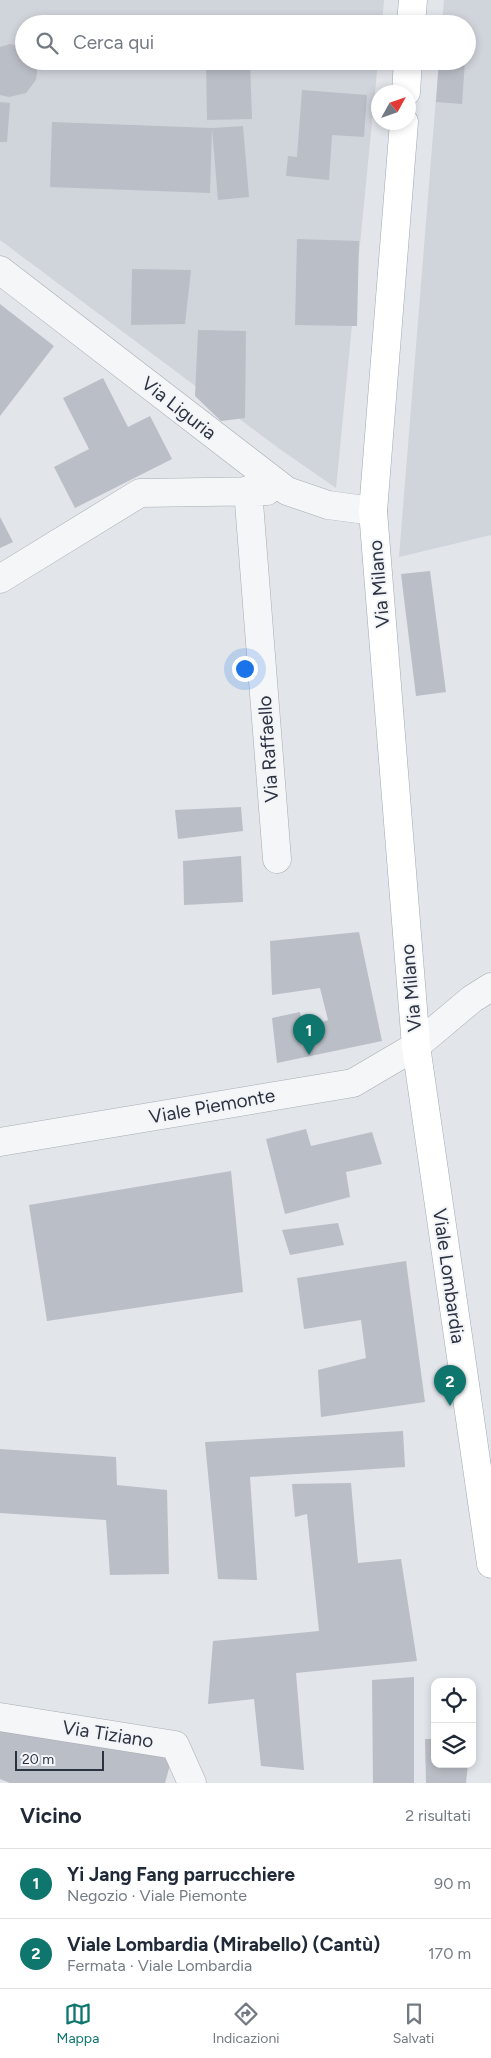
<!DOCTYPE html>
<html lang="it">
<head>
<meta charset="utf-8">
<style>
  :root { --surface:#fff; --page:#f6f6f7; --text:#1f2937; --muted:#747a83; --line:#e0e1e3; --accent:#0f766e }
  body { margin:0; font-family:Figtree,sans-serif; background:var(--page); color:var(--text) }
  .controls { position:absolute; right:15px; bottom:15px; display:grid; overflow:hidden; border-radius:10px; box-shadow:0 2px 8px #0003 }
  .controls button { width:45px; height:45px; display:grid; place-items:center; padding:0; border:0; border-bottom:1px solid var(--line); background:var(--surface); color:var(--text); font:25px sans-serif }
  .compass { position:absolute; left:371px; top:85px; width:45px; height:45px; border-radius:50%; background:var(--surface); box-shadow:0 2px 8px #0003; rotate:50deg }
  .scale { position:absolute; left:15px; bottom:12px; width:89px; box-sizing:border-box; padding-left:5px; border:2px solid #2b3241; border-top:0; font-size:14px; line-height:18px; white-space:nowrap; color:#2b3241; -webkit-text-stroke:4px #f2f4f7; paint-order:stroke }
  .you { position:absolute; left:244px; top:668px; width:18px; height:18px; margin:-12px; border:4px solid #fff; border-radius:50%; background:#1a73e8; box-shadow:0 0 0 8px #1a73e833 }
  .badge { display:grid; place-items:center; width:32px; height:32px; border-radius:50%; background:var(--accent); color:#fff; font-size:16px; font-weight:700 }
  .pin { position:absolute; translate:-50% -41px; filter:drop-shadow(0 1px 2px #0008) }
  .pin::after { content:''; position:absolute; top:26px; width:18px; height:15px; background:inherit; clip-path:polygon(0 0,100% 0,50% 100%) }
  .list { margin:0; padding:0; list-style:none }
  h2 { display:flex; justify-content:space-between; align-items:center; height:65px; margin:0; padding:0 20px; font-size:21px }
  h2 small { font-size:16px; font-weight:400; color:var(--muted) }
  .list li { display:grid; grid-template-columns:32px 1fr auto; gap:15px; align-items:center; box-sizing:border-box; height:70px; padding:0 20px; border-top:1px solid var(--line) }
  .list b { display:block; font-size:19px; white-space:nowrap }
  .list p { margin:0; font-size:16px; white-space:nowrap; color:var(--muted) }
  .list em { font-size:16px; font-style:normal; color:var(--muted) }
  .icon { flex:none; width:28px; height:28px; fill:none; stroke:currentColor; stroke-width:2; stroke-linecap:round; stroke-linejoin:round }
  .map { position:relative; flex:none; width:491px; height:1783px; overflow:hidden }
  .search { position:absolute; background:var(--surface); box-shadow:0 2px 8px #0003; left:15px; right:15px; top:15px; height:55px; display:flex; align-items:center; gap:12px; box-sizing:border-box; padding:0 18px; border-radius:28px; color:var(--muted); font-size:19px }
  .sheet { height:205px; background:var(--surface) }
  nav { display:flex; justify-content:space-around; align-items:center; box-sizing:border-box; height:70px; border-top:1px solid var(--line); background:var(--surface); font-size:14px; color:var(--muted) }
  nav a { display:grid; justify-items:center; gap:2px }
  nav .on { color:var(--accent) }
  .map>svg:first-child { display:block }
</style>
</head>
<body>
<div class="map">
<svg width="491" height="1783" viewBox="0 0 491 1783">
  <rect width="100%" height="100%" fill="#e2e5ea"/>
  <path fill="#d0d4db" d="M0,0H384L382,24H24V61H378L336,488L277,447L0,240Z
    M444,0H491V535L399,557L439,61H467V24H442Z"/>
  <path fill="#babec6" d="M10,44L24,48V61H36L37,72L36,80L26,93L9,97L0,95V47Z
    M206,61H250L252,119L207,120Z
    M439,61H465L462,104L436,102Z
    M302,90L367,95L364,137L332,135L329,180L286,176L288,156L297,157Z
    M0,102L10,103L7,142H0Z
    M52,122L212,128L210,193L50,187Z
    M243,126L249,197L218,200L212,128Z
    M297,239L359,241L357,326L295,325Z
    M132,269L191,270L185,324L131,325Z
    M0,304L54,346L0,416Z
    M198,330L246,331L245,418L221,421L195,396Z
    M103,378L128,427L150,416L172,459L75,508L54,467L89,449L63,398Z
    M0,517L13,542L0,548Z
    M430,571L446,692L416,696L401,574Z
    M241,807L243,831L178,839L175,810Z
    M241,856L243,902L184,905L183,861Z
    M359,932L382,1041L277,1063L272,1018L300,1012L303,1028L328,1020L320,988L272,995L270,941Z
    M306,1129L311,1146L372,1132L382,1164L346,1172L350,1197L285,1214L266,1139Z
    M231,1171L243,1292L47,1321L29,1205Z
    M338,1223L344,1245L290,1255L282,1230Z
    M406,1261L425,1402L321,1417L318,1370L366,1358L361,1320L304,1329L297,1278Z
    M403,1431L405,1467L250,1477L257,1580L218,1579L205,1442Z
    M0,1449L116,1457L117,1485L167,1490L169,1574L110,1575L106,1520L0,1513Z
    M351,1483L358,1563L401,1559L417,1661L296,1673L304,1770L261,1766L254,1699L208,1704L213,1641L319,1631L307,1514L295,1517L292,1484Z
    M414,1677V1783H373L372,1680Z
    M0,1719L173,1754L165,1783H10L0,1779Z
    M425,1739H435V1764H468L466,1783H426Z"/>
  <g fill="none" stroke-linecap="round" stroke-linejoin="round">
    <g stroke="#a7acb4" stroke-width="29">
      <path id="minor" d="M0,270L287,491L328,505L373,511
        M248,490L277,859
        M0,579L140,493L267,491
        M0,1142L353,1083L416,1046L472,999L491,987
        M0,1717L175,1745L192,1783"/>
    </g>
    <g stroke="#a2a8b5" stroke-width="29">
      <path id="major" d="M411,24L413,0
        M406,92L408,61
        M404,122L373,511L416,1046L491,1564"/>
    </g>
    <use href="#minor" stroke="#f5f6f8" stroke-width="28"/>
    <use href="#major" stroke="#fff" stroke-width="28"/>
  </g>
  <g text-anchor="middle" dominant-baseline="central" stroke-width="4" stroke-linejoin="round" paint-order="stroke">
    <g font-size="19" fill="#2b3241" stroke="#f2f4f7">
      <text transform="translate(179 408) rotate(38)">Via Liguria</text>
      <text transform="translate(379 584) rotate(-95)">Via Milano</text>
      <text transform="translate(268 749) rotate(-94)">Via Raffaello</text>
      <text transform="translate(411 988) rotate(-95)">Via Milano</text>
      <text transform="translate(212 1106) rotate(-10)">Viale Piemonte</text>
      <text transform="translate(449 1276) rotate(82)">Viale Lombardia</text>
      <text transform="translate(108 1734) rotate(9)">Via Tiziano</text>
    </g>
  </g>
</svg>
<div class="controls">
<button><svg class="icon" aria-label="locate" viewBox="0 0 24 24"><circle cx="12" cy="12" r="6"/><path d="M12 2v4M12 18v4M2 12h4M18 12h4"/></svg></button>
<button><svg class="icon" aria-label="layers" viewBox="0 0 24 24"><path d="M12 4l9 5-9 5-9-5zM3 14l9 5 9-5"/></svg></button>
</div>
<svg class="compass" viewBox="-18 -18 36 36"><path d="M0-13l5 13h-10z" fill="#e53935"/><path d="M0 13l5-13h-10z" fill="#747a83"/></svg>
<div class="scale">20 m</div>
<div class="you"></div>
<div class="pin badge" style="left:309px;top:1055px">1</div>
<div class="pin badge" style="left:450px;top:1406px">2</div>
<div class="search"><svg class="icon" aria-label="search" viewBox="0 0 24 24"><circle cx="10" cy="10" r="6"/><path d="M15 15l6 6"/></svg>Cerca qui</div>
</div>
<section class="sheet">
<h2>Vicino<small>2 risultati</small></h2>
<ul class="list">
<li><span class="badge">1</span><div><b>Yi Jang Fang parrucchiere</b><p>Negozio · Viale Piemonte</p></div><em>90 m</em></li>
<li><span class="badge">2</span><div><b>Viale Lombardia (Mirabello) (Cantù)</b><p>Fermata · Viale Lombardia</p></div><em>170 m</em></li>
</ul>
</section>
<nav>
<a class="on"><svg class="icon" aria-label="map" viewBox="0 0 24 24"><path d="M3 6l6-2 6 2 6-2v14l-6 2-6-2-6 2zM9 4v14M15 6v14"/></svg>Mappa</a>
<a><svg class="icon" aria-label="directions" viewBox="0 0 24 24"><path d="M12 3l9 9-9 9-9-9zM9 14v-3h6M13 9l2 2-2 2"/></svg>Indicazioni</a>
<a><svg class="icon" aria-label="saved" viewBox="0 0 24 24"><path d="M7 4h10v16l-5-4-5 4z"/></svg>Salvati</a>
</nav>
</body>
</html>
